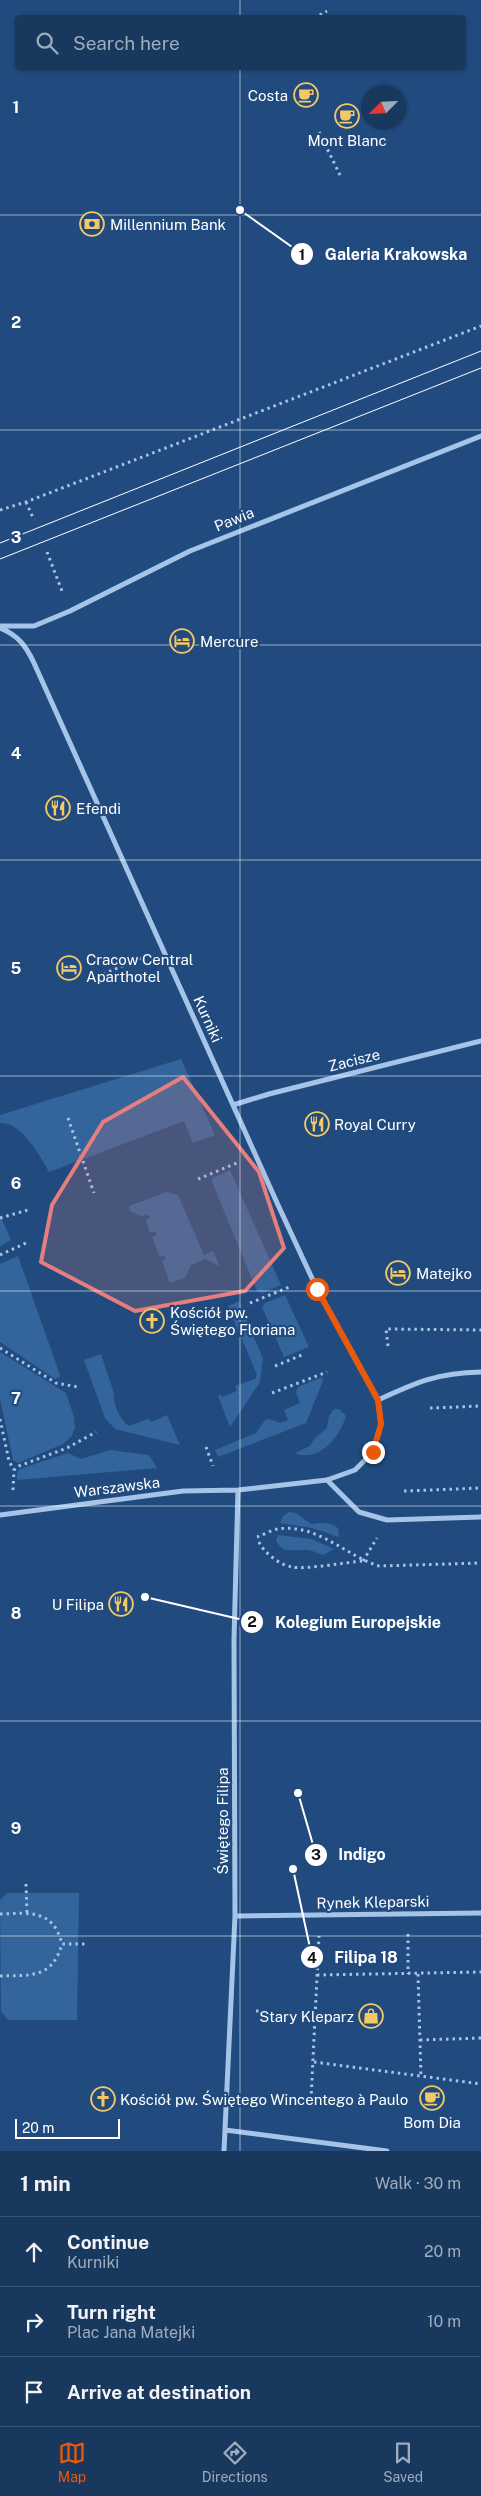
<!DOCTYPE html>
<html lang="en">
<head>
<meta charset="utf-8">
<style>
  :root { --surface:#19385e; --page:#264367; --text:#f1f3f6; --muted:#9facbc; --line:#375273; --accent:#ea580c }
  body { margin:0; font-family:"Public Sans",sans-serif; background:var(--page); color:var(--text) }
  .compass { position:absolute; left:361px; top:85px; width:45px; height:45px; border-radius:50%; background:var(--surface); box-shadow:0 1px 4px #0004; rotate:246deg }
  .scale { position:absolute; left:15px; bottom:12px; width:105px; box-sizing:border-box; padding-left:5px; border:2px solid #fff; border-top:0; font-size:14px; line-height:18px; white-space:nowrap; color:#fff; -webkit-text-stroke:4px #214b7e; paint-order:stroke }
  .stop { position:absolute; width:15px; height:15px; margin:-11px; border:4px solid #ea580c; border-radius:50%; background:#fff }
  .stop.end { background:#ea580c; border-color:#fff; box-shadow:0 1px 5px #0008 }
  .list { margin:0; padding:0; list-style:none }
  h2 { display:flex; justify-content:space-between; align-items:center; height:65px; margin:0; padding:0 20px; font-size:21px }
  h2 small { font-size:16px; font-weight:400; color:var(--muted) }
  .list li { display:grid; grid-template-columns:32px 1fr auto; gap:15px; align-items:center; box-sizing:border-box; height:70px; padding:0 20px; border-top:1px solid var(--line) }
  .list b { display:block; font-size:19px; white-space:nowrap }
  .list p { margin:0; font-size:16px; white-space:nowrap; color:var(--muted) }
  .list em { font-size:16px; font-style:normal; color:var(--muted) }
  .icon { flex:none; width:28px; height:28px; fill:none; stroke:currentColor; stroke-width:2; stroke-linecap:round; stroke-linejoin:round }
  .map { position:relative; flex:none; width:481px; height:2151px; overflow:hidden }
  .search { position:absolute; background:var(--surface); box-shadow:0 1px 4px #0004; left:15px; right:15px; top:15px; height:55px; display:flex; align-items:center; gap:12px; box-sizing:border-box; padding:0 18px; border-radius:5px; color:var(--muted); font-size:19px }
  .sheet { height:275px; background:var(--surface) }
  nav { display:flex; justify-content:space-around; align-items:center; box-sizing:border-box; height:70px; border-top:1px solid var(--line); background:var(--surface); font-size:14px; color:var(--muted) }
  nav a { display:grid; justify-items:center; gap:2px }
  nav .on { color:var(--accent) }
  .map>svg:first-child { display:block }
</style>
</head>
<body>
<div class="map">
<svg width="481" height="2151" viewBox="0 0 481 2151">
  <rect width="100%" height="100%" fill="#214b7e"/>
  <path fill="#33659c" d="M181,1059L215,1135L193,1143L184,1121L49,1172C41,1157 21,1121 0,1123V1115Z
    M230,1170L281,1285L262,1293L257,1291L212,1182V1178Z
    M167,1192L178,1195L204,1255L213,1251L220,1266L205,1259L191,1265L185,1278L170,1283L162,1261L166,1259L164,1255L160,1257L152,1237L157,1235L155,1231L150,1233L146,1221L150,1217L146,1214L143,1217L130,1211L129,1206Z
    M0,1215L11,1240L0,1246Z
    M18,1256L60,1375V1377L55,1379L0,1342V1264Z
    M285,1295L309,1347L284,1357L262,1307L265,1303Z
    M239,1301L263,1359L260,1382L230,1427L218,1396L221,1394L222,1397L237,1391L235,1386L255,1379L257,1375L228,1306Z
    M0,1352L66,1393L74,1417L75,1428L71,1437L63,1444L18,1463L13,1460L0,1399Z
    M101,1354L114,1393C112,1403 121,1421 129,1426L148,1419L151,1422L167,1415L180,1445L115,1429L105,1418L84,1360Z
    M322,1377L323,1381L306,1423L218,1457L215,1450L256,1433L265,1420L269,1419L280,1423L288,1420L284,1410L300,1403L296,1392L298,1387Z
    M334,1409H339L346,1416C340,1436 320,1463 295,1453L310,1446L315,1438L327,1428L329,1416Z
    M110,1450L149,1455L157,1468L17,1480V1472L20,1469L68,1453L81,1459Z
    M289,1512L296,1513L311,1524C322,1523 328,1521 338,1528L339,1537L312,1528L280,1523L283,1516Z
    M278,1535L311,1539L334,1549L323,1555C318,1554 313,1550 307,1550C293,1549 283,1555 276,1540Z
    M7,1893H79L77,2020H8L1,2011L0,1900Z"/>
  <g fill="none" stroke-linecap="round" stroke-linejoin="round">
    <path stroke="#a5c4e7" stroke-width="3" stroke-dasharray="2.5 4" stroke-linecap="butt" d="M314,18L327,11
      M319,132L340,175
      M26,502L34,520
      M0,510L26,502L481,326
      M47,552L62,591
      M103,974L144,957
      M68,1118L94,1193
      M198,1179L237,1163
      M0,1218L28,1210
      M0,1255L28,1242
      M250,1303L292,1286
      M388,1346L386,1329L481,1330
      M0,1348L56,1383L78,1387
      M275,1366L302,1355
      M272,1393L327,1372
      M430,1408L481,1406
      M0,1419L9,1461L14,1470
      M206,1447L213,1466
      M13,1490L14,1470L19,1466L67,1448L96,1432
      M404,1491L481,1488
      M257,1537C263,1535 271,1530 278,1529C317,1523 346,1556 379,1566L481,1563
      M259,1542C264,1553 280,1565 292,1567C304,1570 348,1562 363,1561
      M363,1561L377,1538
      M26,1884L27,1913
      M0,1914C30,1913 53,1909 62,1944H87
      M408,1934V1974
      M418,1974L421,2077
      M317,1975L481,1972
      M0,1976C30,1975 52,1979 62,1944
      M256,2011H263
      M420,2040L481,2038
      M314,2062L481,2084
      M311,2100L319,1936"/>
    <path stroke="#a5c4e7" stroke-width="5" d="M0,626H34L70,611L190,551L481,436
      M0,628C18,635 26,646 34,663L278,1205L317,1289L378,1400L381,1424L373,1452L355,1470L327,1480L238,1490L183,1491L0,1515
      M233,1105L269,1094L481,1041
      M378,1400C417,1382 437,1373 481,1372
      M327,1480L359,1512L387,1520L481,1517
      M235,1916L481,1913
      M225,2130L387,2151
      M224,2151L235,1916L234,1640L238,1490"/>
    <path stroke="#fff" stroke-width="1" d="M0,543L481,351
      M0,559L481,368"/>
  </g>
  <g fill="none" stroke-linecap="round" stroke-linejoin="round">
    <path stroke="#ea580c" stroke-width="6" d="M317,1289L378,1400L381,1424L373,1452"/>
  </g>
  <path fill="#e67e7e" fill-opacity="0.2" stroke="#e67e7e" stroke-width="4" stroke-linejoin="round" d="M183,1077L259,1172L284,1248L245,1291L135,1311L41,1262L52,1205L103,1122Z"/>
  <path fill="none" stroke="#fff" stroke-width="1" stroke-opacity="0.55" d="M240,0V18M240,68V2151M0,215H481M0,430H481M0,645H481M0,860H481M0,1076H481M0,1291H481M0,1506H481M0,1721H481M0,1936H481"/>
  <defs>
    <g id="cafe-ring" transform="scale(1.25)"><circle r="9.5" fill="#214b7e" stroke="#f4c866" stroke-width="1.5"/><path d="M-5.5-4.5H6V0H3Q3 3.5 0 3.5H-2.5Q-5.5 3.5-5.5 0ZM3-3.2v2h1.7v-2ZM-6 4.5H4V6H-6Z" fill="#f4c866"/></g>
    <g id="bank-ring" transform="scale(1.25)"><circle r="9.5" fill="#214b7e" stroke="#f4c866" stroke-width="1.5"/><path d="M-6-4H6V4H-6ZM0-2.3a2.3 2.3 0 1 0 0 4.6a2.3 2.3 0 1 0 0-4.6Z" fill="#f4c866"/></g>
    <g id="hotel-ring" transform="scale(1.25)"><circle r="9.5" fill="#214b7e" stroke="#f4c866" stroke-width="1.5"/><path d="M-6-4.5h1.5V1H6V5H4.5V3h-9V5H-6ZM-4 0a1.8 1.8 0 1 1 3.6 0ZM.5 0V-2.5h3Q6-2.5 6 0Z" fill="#f4c866"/></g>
    <g id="restaurant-ring" transform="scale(1.25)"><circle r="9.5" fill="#214b7e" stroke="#f4c866" stroke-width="1.5"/><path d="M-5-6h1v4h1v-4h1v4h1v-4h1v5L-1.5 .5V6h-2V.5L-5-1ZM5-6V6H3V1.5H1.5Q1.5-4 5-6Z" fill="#f4c866"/></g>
    <g id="church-ring" transform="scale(1.25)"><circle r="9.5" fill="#214b7e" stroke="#f4c866" stroke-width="1.5"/><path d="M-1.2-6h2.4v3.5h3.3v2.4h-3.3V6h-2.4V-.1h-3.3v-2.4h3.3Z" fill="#f4c866"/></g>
    <g id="shop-ring" transform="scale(1.25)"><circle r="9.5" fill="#214b7e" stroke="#f4c866" stroke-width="1.5"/><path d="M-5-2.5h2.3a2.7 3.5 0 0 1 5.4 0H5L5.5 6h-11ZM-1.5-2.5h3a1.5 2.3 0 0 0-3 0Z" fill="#f4c866"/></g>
  </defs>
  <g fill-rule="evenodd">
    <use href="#cafe-ring" x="306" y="95"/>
    <use href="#cafe-ring" x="347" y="116"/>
    <use href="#bank-ring" x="92" y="224"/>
    <use href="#hotel-ring" x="182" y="641"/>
    <use href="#restaurant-ring" x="58" y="808"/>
    <use href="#hotel-ring" x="69" y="968"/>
    <use href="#restaurant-ring" x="317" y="1124"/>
    <use href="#hotel-ring" x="398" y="1273"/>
    <use href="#church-ring" x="152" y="1321"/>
    <use href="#restaurant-ring" x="121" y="1604"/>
    <use href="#shop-ring" x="371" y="2016"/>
    <use href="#cafe-ring" x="432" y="2098"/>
    <use href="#church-ring" x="103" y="2099"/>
  </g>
  <g text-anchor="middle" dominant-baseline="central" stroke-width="4.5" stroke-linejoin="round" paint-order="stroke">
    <g font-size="15" fill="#fff" stroke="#214b7e" text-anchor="start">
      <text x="288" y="95" text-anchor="end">Costa</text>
      <text x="347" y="140" text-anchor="middle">Mont Blanc</text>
      <text x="110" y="224">Millennium Bank</text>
      <text x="200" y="641">Mercure</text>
      <text x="76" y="808">Efendi</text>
      <text x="86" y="959">Cracow Central<tspan x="86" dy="17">Aparthotel</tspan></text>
      <text x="334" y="1124">Royal Curry</text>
      <text x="416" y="1273">Matejko</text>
      <text x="170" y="1312">Kościół pw.<tspan x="170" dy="17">Świętego Floriana</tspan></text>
      <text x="104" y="1604" text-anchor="end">U Filipa</text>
      <text x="354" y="2016" text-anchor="end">Stary Kleparz</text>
      <text x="120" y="2099">Kościół pw. Świętego Wincentego à Paulo</text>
      <text x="432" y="2122" text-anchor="middle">Bom Dia</text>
    </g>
    <g font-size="15" fill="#fff" stroke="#214b7e">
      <text transform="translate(234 519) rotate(-22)">Pawia</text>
      <text transform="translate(208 1019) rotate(66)">Kurniki</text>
      <text transform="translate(354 1060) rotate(-14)">Zacisze</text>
      <text transform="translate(117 1487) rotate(-7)">Warszawska</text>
      <text transform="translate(222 1821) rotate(-90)">Świętego Filipa</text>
      <text transform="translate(373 1902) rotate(-1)">Rynek Kleparski</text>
    </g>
  </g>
  <g font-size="16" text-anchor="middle" font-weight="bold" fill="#fff" stroke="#214b7e" stroke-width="4.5" stroke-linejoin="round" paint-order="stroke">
    <text x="16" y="113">1</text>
    <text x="16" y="328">2</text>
    <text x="16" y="543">3</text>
    <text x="16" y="759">4</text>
    <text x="16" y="974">5</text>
    <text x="16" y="1189">6</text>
    <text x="16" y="1404">7</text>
    <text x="16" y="1619">8</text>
    <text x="16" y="1834">9</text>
  </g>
  <path fill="none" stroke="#fff" stroke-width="2" d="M240 210L302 254M145 1597L252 1622M298 1793L316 1855M293 1869L312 1957"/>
  <g fill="#fff" stroke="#214b7e" stroke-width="2">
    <circle cx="240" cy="210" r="5"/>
    <circle cx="145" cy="1597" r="5"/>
    <circle cx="298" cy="1793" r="5"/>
    <circle cx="293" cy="1869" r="5"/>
    <circle cx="302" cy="254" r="12"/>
    <circle cx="252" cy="1622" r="12"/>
    <circle cx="316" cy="1855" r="12"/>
    <circle cx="312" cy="1957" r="12"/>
  </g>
  <g font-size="15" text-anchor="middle" font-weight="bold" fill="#111">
    <text x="302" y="260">1</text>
    <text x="252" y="1627">2</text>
    <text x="316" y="1860">3</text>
    <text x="312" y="1963">4</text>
  </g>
  <g font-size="16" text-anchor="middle" font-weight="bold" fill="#fff" stroke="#214b7e" stroke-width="4.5" stroke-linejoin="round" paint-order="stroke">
    <text x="396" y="260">Galeria Krakowska</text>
    <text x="358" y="1628">Kolegium Europejskie</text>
    <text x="362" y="1860">Indigo</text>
    <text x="366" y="1963">Filipa 18</text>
  </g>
</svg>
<svg class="compass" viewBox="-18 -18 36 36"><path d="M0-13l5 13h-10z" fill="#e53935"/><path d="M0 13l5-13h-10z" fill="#9facbc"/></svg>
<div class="scale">20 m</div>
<div class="stop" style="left:317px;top:1289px"></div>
<div class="stop end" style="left:373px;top:1452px"></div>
<div class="search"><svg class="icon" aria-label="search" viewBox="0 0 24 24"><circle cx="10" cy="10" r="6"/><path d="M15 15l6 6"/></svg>Search here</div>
</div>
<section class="sheet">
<h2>1 min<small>Walk · 30 m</small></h2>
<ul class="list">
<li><svg class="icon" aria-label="ahead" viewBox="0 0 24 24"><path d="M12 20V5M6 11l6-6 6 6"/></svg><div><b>Continue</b><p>Kurniki</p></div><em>20 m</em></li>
<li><svg class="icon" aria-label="right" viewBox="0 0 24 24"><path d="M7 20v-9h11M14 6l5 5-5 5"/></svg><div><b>Turn right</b><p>Plac Jana Matejki</p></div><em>10 m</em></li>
<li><svg class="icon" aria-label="arrive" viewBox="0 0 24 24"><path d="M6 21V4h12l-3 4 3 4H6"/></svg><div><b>Arrive at destination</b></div></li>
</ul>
</section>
<nav>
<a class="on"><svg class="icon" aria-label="map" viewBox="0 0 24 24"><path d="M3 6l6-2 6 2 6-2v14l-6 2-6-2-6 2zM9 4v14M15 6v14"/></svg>Map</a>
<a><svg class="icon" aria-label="directions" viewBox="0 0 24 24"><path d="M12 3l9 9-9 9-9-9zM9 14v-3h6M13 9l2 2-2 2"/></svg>Directions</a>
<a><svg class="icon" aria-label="saved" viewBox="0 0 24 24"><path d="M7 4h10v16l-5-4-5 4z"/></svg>Saved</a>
</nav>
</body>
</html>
